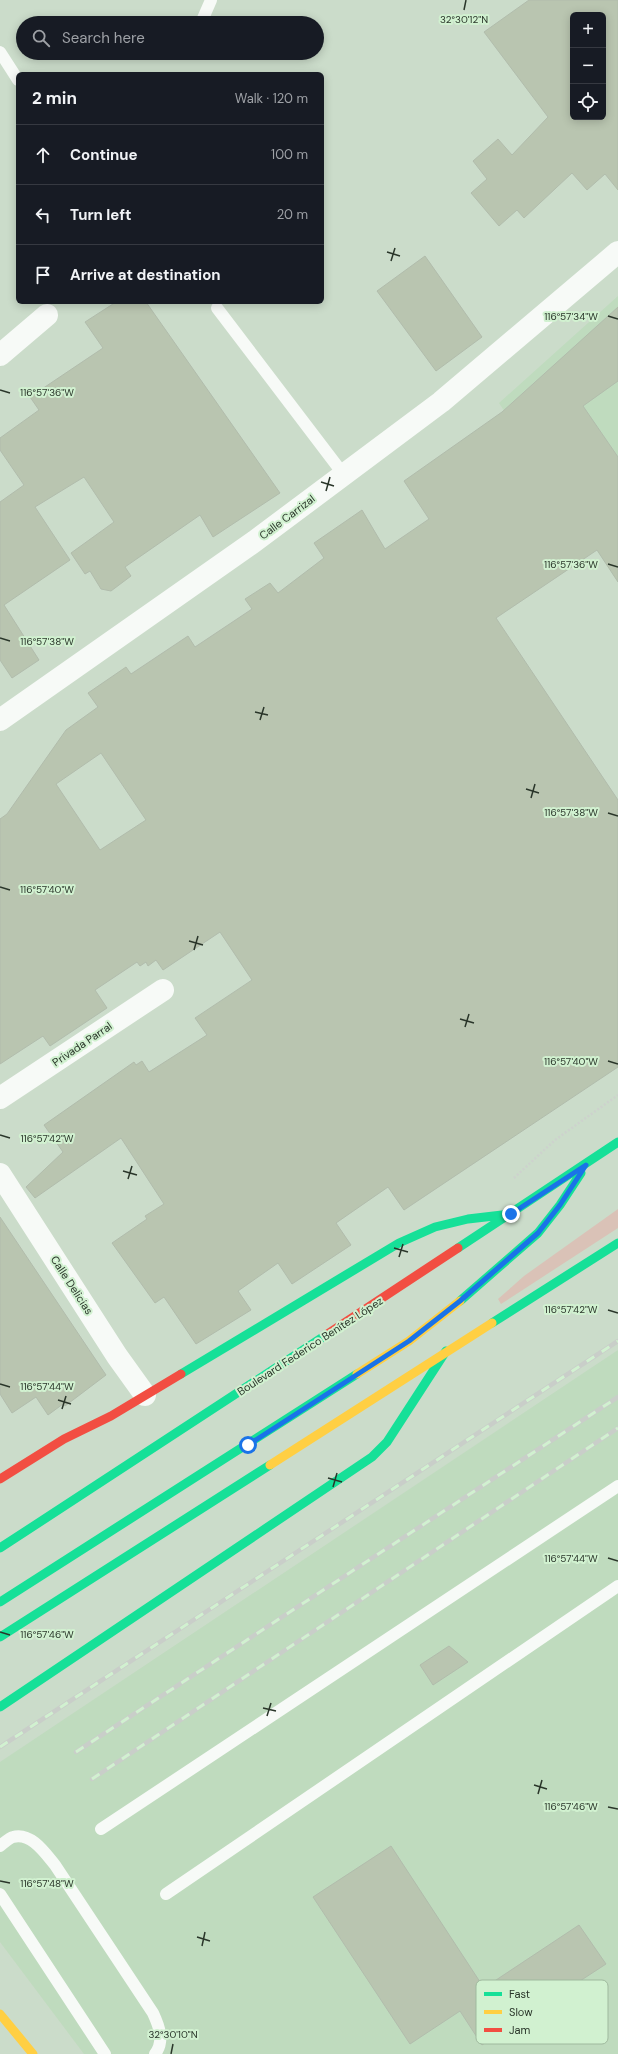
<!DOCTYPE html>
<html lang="en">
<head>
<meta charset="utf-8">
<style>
  :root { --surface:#171b24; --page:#242831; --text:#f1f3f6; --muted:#9ea1a6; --line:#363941 }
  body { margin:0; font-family:"DM Sans",sans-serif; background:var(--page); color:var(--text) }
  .controls { position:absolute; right:12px; top:12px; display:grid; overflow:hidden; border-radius:6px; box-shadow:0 2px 10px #0003 }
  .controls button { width:36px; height:36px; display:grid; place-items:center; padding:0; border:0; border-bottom:1px solid var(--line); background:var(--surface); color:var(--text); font:20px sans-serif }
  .stop { position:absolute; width:12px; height:12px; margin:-9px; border:3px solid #1a73e8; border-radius:50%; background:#fff }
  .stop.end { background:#1a73e8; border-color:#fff; box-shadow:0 1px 4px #0008 }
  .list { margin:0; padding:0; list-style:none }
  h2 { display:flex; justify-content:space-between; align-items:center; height:52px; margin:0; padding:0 16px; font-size:17px }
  h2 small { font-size:13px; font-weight:400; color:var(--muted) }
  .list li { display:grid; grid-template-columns:26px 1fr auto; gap:12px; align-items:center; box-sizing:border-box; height:60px; padding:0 16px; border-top:1px solid var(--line) }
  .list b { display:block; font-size:15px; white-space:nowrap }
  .list em { font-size:13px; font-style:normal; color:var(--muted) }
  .icon { flex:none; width:22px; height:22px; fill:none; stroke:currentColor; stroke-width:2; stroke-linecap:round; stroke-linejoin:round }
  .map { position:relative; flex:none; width:618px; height:2054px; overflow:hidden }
  .search { position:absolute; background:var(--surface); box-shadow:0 2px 10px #0003; left:16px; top:16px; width:308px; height:44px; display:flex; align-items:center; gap:10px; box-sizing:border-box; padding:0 14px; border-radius:22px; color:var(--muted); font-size:15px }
  .panel { position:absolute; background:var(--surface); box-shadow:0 2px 10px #0003; left:16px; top:72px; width:308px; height:232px; border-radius:6px }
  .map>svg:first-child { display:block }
</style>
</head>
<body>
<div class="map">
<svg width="618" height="2054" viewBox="0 0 618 2054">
  <rect width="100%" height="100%" fill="#cbdcca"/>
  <path fill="#bfdbbe" d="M618,296V582L499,403Z
    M618,1350V2054H84L0,1942V1762Z"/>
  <path fill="#dac2b7" d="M618,1209V1228L501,1304L498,1299L524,1276Z"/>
  <path fill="#b9c5b0" stroke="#b1bcac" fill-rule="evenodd" d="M529,0H618V190L605,174L587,190L572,173L524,218L517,210L499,226L471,193L487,179L473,161L498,139L512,155L548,117L484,32ZM573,15H603V117H573Z
    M425,256L482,337L436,371L377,291Z
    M116,302H146L280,493L213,537L200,515L125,567L131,576L111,591L101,589L90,571L85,574L71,553L114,522L84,477L35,507L70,560L4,605L39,660L12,678L0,660V502L24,485L0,450V438L39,410L30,397L103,348L85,322Z
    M618,307V381L583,406L618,457V582L597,550L496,618L618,800V1067L404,1210L388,1187L336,1223L351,1245L292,1284L278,1263L238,1291L251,1310L196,1344L164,1297L155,1303L112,1243L147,1219L145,1216L164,1204L121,1138L35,1198L26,1187L63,1152L44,1125L134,1062L136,1065L142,1061L149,1072L207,1035L195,1018L252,980L220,932L163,970L156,960L148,966L146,962L140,966L137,962L95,990L107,1008L50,1046L43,1036L0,1064V819L7,814L66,730L98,707L88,693L126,667L131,674L188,636L195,647L252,609L245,599L270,583L278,593L324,558L314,543L362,510L385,549L429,519L404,481L502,412ZM101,753L146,820L100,850L56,784Z
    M0,1217L106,1375L65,1406L63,1404L48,1415L36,1397L12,1413L0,1394Z
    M449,1646L468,1662L433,1685L420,1665Z
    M391,1846L484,1988L579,1925L606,1964L482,2045L460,2011L410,2044L313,1897Z"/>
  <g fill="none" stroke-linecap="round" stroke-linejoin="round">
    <path stroke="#cdd2cd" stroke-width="2.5" stroke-dasharray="2 2" stroke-linecap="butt" d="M514,1178L555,1140L618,1095"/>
    <path stroke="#f7faf7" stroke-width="12" d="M201,23L211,0
      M0,52L18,80
      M217,308L344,475
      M101,1829L618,1486
      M0,1846C4,1843 9,1838 13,1837C31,1832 45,1853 55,1865L153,2013C159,2026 165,2041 155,2054
      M0,1894L105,2054
      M166,1894L618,1586"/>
    <path stroke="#f7faf7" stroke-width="22" d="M0,355L47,315
      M0,720L255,541L441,402L618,252
      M0,1098L163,990
      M0,1174L117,1356L145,1395"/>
    <path stroke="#16e098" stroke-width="9" d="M458,1248L618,1142
      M460,1301L538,1233L560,1205L581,1173
      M492,1323L618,1243
      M181,1374L399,1243L435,1227L468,1219L511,1214
      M0,1548L326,1335
      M0,1602L357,1374
      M0,1637L270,1465
      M0,1707L372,1457L387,1442L446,1351"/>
    <path stroke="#ffcf43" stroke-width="9" d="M357,1374L409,1341L460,1301
      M270,1465L492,1323
      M0,2014L33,2054"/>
    <path stroke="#f24e42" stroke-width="9" d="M326,1335L458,1248
      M0,1479L64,1439L111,1416L181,1374"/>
    <g stroke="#c9cec9" stroke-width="4.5">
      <path id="rail" d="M0,1747L618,1341
        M76,1752L618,1397
        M92,1779L618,1428"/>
    </g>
    <use href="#rail" stroke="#d1f1d0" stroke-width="3" stroke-dasharray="9" stroke-linecap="butt"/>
  </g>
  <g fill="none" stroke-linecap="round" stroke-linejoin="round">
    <path stroke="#1a73e8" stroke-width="5" d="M248,1445L409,1341L460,1301L538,1233L560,1205L586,1165L511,1214"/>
  </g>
  <path fill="none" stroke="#2a362a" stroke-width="1.5" d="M464,10L466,0M387,252L400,256M391,261L395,248M608,316L618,319M0,390L10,393M321,482L334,486M326,491L330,477M608,564L618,567M0,638L10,641M255,712L268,715M260,720L264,707M526,789L539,793M531,798L535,784M608,813L618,816M0,887L10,890M189,941L203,945M194,950L198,936M460,1019L474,1023M465,1027L469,1014M608,1061L618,1064M0,1135L10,1138M123,1171L137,1175M128,1179L132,1166M394,1248L408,1252M399,1257L403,1244M608,1310L618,1313M0,1384L10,1387M58,1400L71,1404M62,1409L66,1396M328,1478L342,1482M333,1487L337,1473M608,1558L618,1561M0,1632L10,1635M263,1708L276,1711M267,1716L271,1703M534,1785L547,1789M538,1794L542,1780M608,1807L618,1809M0,1881L10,1883M197,1937L210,1941M202,1946L205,1932M171,2054L173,2044"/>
  <g text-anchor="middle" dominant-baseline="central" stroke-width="4" stroke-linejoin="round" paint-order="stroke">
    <g font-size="11" fill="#2a362a" stroke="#d1f1d0">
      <text transform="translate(287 517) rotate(-37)">Calle Carrizal</text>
      <text transform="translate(82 1044) rotate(-34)">Privada Parral</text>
      <text transform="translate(72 1285) rotate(57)">Calle Delicias</text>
      <text transform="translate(310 1346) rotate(-33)">Boulevard Federico Benítez López</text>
    </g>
  </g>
  <rect x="476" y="1980" width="132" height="64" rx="6" fill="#d1f1d0" stroke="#9fb99e" stroke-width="1"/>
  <rect x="484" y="1992" width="18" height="4" fill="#16e098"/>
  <rect x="484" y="2010" width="18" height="4" fill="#ffcf43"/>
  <rect x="484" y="2028" width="18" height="4" fill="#f24e42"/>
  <g font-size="11" fill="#2a362a">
    <text x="509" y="1998">Fast</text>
    <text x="509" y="2016">Slow</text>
    <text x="509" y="2034">Jam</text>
  </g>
  <g font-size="10" text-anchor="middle" fill="#2a362a" stroke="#d1f1d0" stroke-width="4" stroke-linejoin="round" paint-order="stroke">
    <text x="464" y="23">32°30'12"N</text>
    <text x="571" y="320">116°57'34"W</text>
    <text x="47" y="396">116°57'36"W</text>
    <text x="571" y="568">116°57'36"W</text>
    <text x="47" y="645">116°57'38"W</text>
    <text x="571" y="816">116°57'38"W</text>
    <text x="47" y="893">116°57'40"W</text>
    <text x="571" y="1065">116°57'40"W</text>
    <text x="47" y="1142">116°57'42"W</text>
    <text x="571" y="1313">116°57'42"W</text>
    <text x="47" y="1390">116°57'44"W</text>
    <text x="571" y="1562">116°57'44"W</text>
    <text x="47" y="1638">116°57'46"W</text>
    <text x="571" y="1810">116°57'46"W</text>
    <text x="47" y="1887">116°57'48"W</text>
    <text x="173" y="2038">32°30'10"N</text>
  </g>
</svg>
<div class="controls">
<button>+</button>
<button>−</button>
<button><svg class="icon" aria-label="locate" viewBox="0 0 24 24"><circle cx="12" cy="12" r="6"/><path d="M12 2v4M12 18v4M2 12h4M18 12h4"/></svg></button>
</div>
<div class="stop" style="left:248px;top:1445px"></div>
<div class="stop end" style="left:511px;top:1214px"></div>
<div class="search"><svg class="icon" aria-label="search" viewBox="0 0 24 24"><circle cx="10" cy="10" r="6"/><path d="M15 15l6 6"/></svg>Search here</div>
<section class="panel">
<h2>2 min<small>Walk · 120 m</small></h2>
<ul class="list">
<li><svg class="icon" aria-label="ahead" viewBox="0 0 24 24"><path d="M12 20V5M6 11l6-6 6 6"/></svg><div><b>Continue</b></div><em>100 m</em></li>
<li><svg class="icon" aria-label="left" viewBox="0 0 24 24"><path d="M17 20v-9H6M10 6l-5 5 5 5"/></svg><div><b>Turn left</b></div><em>20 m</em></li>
<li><svg class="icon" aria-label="arrive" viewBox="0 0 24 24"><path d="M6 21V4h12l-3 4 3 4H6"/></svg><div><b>Arrive at destination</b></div></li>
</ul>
</section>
</div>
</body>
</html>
